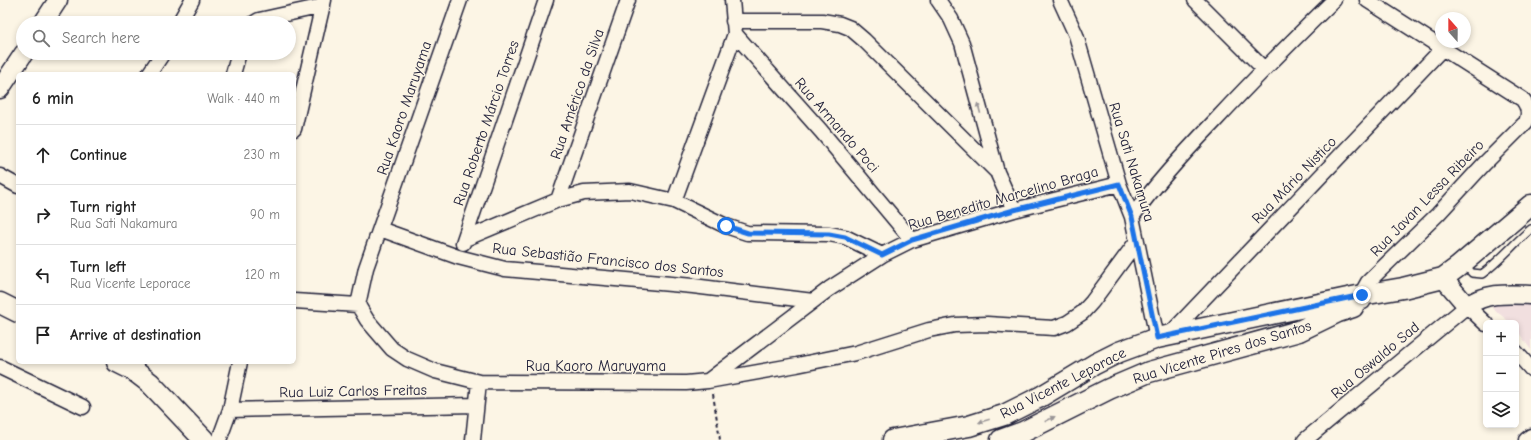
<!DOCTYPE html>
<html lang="en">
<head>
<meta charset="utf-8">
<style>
  :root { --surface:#fff; --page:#f6f6f6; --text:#222; --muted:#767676; --line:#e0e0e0 }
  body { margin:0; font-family:"Comic Neue",sans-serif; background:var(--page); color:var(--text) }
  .controls { position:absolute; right:12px; bottom:12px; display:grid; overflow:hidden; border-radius:6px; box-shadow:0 2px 6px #0003 }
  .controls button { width:36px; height:36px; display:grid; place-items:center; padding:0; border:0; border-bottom:1px solid var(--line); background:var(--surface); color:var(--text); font:20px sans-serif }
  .compass { position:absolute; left:1435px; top:12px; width:36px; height:36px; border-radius:50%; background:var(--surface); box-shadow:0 2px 6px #0003; rotate:339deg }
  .stop { position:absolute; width:12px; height:12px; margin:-9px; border:3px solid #1a73e8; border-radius:50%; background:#fff }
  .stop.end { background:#1a73e8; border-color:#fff; box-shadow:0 1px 4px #0008 }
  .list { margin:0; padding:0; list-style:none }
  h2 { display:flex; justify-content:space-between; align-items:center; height:52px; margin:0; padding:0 16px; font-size:17px }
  h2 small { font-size:13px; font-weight:400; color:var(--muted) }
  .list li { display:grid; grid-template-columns:26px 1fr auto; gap:12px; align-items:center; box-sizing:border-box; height:60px; padding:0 16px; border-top:1px solid var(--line) }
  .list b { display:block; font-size:15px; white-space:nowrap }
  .list p { margin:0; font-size:13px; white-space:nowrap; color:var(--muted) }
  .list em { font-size:13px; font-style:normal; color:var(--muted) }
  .icon { flex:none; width:22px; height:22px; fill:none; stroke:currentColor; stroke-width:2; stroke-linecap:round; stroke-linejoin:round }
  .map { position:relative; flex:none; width:1531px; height:440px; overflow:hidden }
  .search { position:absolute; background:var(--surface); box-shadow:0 2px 6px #0003; left:16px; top:16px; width:280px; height:44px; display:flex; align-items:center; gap:10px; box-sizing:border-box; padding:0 14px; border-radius:22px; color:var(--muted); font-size:15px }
  .panel { position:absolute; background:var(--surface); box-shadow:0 2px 6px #0003; left:16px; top:72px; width:280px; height:292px; border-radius:6px }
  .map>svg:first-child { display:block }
</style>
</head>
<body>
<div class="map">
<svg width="1531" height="440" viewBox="0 0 1531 440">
  <rect width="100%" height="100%" fill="#fcf5e5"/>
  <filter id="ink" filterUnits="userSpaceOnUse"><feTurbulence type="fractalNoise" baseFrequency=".025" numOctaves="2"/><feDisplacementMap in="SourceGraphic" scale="8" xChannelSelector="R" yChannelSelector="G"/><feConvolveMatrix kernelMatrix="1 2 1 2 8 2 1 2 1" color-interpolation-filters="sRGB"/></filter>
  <g filter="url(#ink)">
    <path fill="#f1dfdf" d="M1531,300V350L1516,329V323H1511L1496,311L1492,307L1490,303Z"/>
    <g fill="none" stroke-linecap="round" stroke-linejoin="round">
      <g stroke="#22223b" stroke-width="10">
        <path id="service" d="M1463,263L1472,273L1482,274C1500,261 1514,243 1531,229"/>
      </g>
      <g stroke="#22223b" stroke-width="17">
        <path id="minor" d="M460,0L366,268L358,305L367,320L392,349L407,359L435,371L479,382L686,383L708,381L797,365L856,353L929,330L955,325L987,324L1054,328L1067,323L1082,313L1092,302L1137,241
          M732,0L735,34L821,131L912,240
          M938,0L951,19L962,43L997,172L1014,210
          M1060,0L1076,35L1119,184L1132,217L1157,338
          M1195,0L1264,69
          M733,21H822L840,24L850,28L864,40L997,172
          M179,23L192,0
          M254,23L259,20L323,6
          M149,74L163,53
          M233,74L239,53
          M294,129L324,0
          M0,176L18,186
          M558,200L628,0
          M674,201L735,34
          M1132,217C1156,183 1185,152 1214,122C1253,80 1293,40 1334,0
          M380,229L458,257L505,269L693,286L813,301
          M465,239L558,200L584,193L630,191L674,201L726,226L747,233L829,234L845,237L882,255L912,240L1014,210L1119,184
          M463,243L546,0
          M294,301L358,305
          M1363,302V291L1368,282L1438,214L1484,164L1526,122C1530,113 1528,106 1522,99L1367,0
          M1169,335L1443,48
          M1516,352L1531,369
          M0,367L83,407
          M709,380L829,289L882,255
          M230,410L476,405
          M219,440L230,410L240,362
          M473,440L479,382
          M1305,440L1467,306L1486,324
          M1526,440L1531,436"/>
      </g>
      <g stroke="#22223b" stroke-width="21">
        <path id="tertiary" d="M43,23L58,0
          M0,89L24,53
          M1443,278L1467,306C1487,292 1507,294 1531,295"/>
      </g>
      <g stroke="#22223b" stroke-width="23">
        <path id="secondary" d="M0,303L18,312
          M117,362L133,370L150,383L204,440
          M893,440L969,426L1004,415L1040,397L1095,364L1119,352L1157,338L1362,295L1403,288L1443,278L1458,267L1531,205
          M1001,440L1023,432L1109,389L1149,372L1299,331L1338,312L1353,307"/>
      </g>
      <path stroke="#22223b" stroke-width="2" stroke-dasharray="4 3" stroke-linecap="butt" d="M713,394L720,440"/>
      <use href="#service" stroke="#fcf5e5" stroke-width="7"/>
      <use href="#minor" stroke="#fcf5e5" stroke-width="14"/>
      <use href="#tertiary" stroke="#fcf5e5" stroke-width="18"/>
      <use href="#secondary" stroke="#fcf5e5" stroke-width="20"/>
    </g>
    <defs><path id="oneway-solid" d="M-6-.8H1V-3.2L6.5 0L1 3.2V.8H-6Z"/></defs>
    <g fill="#9a9698">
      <use href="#oneway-solid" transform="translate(979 108) rotate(-105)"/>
      <use href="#oneway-solid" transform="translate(1050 419) rotate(-27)"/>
      <use href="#oneway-solid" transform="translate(984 421) rotate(163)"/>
    </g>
  </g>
  <g fill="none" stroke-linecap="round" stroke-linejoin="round" filter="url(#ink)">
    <path stroke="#1a73e8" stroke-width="5" d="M726,226L748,233L829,234L845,237L882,255L912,240L1014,210L1119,184L1132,217L1157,338L1362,295"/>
  </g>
  <g text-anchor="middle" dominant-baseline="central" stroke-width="3" stroke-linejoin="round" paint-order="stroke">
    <g font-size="15" fill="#22223b" stroke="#fcf5e5">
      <text transform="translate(577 94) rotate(-71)">Rua Américo da Silva</text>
      <text transform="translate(404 108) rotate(-71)">Rua Kaoro Maruyama</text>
      <text transform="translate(486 123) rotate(-71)">Rua Roberto Márcio Torres</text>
      <text transform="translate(837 125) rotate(49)">Rua Armando Poci</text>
      <text transform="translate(1132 162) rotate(73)">Rua Sati Nakamura</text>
      <text transform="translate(1294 180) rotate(-46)">Rua Mário Nistico</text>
      <text transform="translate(1003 198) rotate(-16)">Rua Benedito Marcelino Braga</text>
      <text transform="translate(1427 198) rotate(-46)">Rua Javan Lessa Ribeiro</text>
      <text transform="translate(608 260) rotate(6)">Rua Sebastião Francisco dos Santos</text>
      <text transform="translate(1222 352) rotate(-17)">Rua Vicente Pires dos Santos</text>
      <text transform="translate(1375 360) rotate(-40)">Rua Oswaldo Sad</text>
      <text x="596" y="366">Rua Kaoro Maruyama</text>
      <text transform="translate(1063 383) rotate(-27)">Rua Vicente Leporace</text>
      <text transform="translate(353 391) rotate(-1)">Rua Luiz Carlos Freitas</text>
    </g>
  </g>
</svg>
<div class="controls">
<button>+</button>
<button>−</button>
<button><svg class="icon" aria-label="layers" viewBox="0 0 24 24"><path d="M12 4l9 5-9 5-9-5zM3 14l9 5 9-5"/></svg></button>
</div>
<svg class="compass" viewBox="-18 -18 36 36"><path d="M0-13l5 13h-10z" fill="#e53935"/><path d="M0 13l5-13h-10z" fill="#767676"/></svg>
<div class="stop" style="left:726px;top:226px"></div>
<div class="stop end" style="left:1362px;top:295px"></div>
<div class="search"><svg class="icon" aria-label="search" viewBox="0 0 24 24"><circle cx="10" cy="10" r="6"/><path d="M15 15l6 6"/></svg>Search here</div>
<section class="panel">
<h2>6 min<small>Walk · 440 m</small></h2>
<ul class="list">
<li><svg class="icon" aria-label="ahead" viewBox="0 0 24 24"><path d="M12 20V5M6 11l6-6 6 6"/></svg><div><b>Continue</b></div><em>230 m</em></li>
<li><svg class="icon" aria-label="right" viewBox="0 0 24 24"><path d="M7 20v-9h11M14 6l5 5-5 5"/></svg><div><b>Turn right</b><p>Rua Sati Nakamura</p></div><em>90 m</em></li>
<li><svg class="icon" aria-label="left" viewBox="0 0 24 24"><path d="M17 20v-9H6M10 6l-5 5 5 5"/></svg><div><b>Turn left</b><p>Rua Vicente Leporace</p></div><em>120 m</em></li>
<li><svg class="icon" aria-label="arrive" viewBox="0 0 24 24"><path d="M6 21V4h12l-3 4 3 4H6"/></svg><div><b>Arrive at destination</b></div></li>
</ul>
</section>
</div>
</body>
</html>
